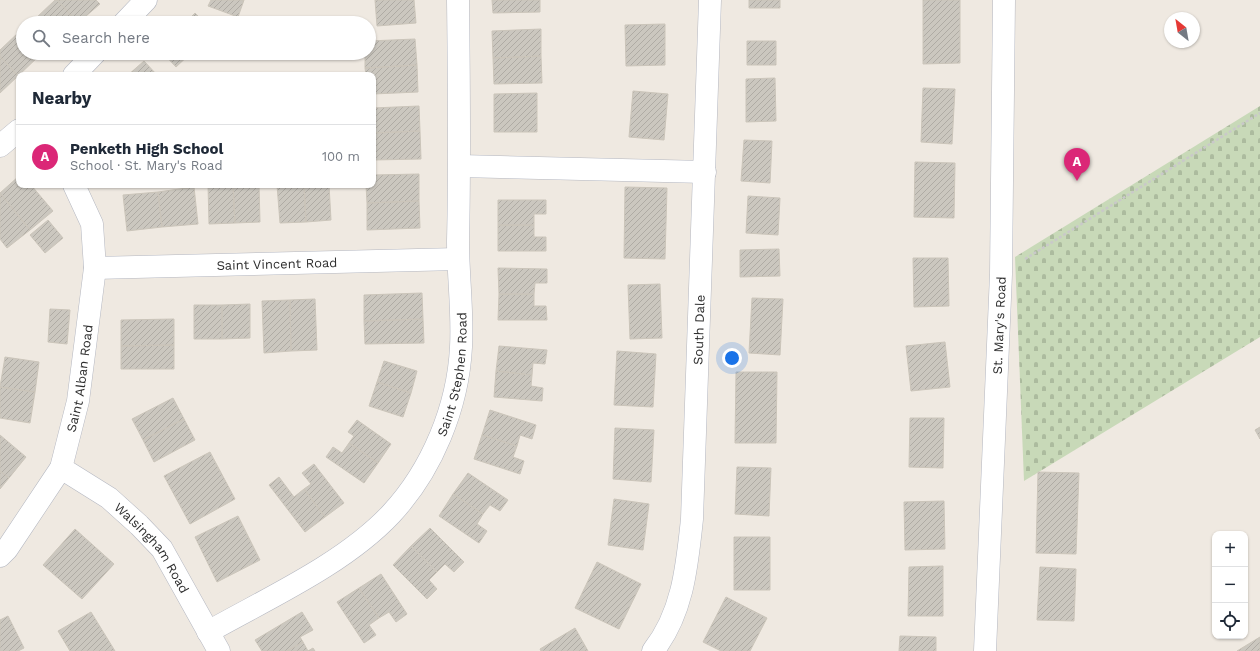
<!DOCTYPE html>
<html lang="en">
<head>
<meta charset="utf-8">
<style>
  :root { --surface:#fff; --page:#f2f2f3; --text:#1f2937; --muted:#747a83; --line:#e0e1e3; --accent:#db2777 }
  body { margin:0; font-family:"Work Sans",sans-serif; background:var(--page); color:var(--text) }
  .controls { position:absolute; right:12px; bottom:12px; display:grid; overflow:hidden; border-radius:8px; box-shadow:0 1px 3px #0004 }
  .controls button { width:36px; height:36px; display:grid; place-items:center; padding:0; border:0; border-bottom:1px solid var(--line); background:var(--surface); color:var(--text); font:20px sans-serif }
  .compass { position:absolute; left:1164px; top:12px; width:36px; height:36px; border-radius:50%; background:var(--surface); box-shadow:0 1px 3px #0004; rotate:329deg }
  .you { position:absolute; left:732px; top:358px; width:14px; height:14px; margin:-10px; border:3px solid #fff; border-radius:50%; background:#1a73e8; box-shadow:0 0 0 6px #1a73e833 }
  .badge { display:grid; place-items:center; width:26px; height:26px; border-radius:50%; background:var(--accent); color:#fff; font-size:13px; font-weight:700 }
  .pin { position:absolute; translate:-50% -33px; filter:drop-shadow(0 1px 2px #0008) }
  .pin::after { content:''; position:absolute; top:21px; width:14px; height:12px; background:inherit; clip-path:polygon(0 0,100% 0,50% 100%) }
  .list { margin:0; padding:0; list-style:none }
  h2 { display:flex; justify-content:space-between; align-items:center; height:52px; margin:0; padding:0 16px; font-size:17px }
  h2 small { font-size:13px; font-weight:400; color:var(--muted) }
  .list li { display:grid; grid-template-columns:26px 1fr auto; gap:12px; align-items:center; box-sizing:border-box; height:64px; padding:0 16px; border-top:1px solid var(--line) }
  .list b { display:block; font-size:15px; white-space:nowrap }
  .list p { margin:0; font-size:13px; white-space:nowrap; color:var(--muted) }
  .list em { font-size:13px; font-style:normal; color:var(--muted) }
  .icon { flex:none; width:22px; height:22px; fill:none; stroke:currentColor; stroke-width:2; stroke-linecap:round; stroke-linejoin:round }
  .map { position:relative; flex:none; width:1260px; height:651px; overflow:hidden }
  .search { position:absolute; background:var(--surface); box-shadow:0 1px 3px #0004; left:16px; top:16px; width:360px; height:44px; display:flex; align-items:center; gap:10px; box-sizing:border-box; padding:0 14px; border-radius:22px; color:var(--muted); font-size:15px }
  .panel { position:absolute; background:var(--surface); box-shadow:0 1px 3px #0004; left:16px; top:72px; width:360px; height:116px; border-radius:8px }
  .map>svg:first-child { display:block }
</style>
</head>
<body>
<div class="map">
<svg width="1260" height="651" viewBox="0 0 1260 651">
  <defs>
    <pattern id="cemetery-stones" width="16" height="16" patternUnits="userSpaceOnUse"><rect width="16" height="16" fill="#c8d9b8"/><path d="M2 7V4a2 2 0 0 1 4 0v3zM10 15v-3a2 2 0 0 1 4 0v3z" fill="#acbb9e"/></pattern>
    <pattern id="building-hatch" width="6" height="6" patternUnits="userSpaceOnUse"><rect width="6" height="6" fill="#cbc7bf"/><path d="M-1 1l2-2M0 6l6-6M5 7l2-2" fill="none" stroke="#afaba4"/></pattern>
  </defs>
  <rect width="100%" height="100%" fill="#efe9e1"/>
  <path fill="url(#cemetery-stones)" d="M1260,106V337L1024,481L1015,257Z"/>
  <path fill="url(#building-hatch)" stroke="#cbc5ba" d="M55,0H57L78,23H39L35,19Z
    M57,0H96L100,4L78,23Z
    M211,0H244L238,17L208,6Z
    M375,0H414L416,23L377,26Z
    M492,0H540V12L493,13Z
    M749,0H780V8H749Z
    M923,0H960V63L923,64Z
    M195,13L205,23H185Z
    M665,24V65L626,66L625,25Z
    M541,29V56L493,58L492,31Z
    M19,32L23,37V53H39L40,55L18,76L0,56V50Z
    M415,39L417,65L365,68V53H369V41Z
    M747,41H776V65H747Z
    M163,53H191L176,67Z
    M0,56L18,76L0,93Z
    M541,56L542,83L494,84L493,58Z
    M144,61L157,75H128Z
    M417,65L418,92L373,94V75H366L365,68Z
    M775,78L776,121L746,122V79Z
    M923,88L955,89L952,144L921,142Z
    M633,91L668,94L664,140L629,137Z
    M537,93V132H494V94Z
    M419,106L420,131L373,133V108Z
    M420,131L421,159L373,160V133Z
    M744,140L772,141L770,183L741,181Z
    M915,162L955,163L954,218L914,217Z
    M419,174V201L367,203L366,185H373V175Z
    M19,176V185H31L53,211L30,230L0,193Z
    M208,185H233L235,223L209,224Z
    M233,185H259L260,222L235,223Z
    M277,185H304L306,222L280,223Z
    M304,185H329L331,220L306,222Z
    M194,187L198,224L162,227L158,192Z
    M625,187L667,188L665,259L624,258Z
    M158,192L162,227L127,231L123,195Z
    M0,193L30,230L7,248L0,239Z
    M748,196L780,198L778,235L746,233Z
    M498,200H546V214H534V225H498Z
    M419,201L420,228L367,230V203Z
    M48,220L63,238L45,253L30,235Z
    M498,225H534V237H546V251H498Z
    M779,249L780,276L740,277V250Z
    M913,258H948L949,306L914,307Z
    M498,268L547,269V283H535L534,294H499Z
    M660,284L662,338L630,339L628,285Z
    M422,293L423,319L364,321V295Z
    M499,294H534V306H546L547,320H498Z
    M752,298L783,299L780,355L749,353Z
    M315,299L317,350L291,351L290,300Z
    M290,300L291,351L264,353L262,301Z
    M250,304V338L222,339V305Z
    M194,305H222V339H194Z
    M50,309L70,310L67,344L48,342Z
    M174,319V345L121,346V320Z
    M423,319L424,343L365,344L364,321Z
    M945,342L950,387L911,391L906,346Z
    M174,345V369H121V346Z
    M499,346L547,350L545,364L533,363L532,375L496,371Z
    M617,351L656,354L653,407L614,405Z
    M5,357L39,362L35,392L0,387Z
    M384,361L417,371L411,393L377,382Z
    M496,371L532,375L531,386L543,388L542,401L494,397Z
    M736,372H777L776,443H735Z
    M377,382L411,393L403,417L369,406Z
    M0,387L35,392L30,423L0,418Z
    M173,398L184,419L143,440L132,419Z
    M490,410L536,425L532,439L520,435L517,446L482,435Z
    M910,418H944L943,468L909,467Z
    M184,419L195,440L154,462L143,440Z
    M357,420L391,444L378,463L349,443L354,436L348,432Z
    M1260,427V439L1255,430Z
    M615,428L654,430L651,482L613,479Z
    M0,435L26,457L9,478L0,471Z
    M482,435L517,446L513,457L524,461L520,474L474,459Z
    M349,443L378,463L364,483L326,457L333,447L342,453Z
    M210,452L235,499L190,524L164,476Z
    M314,464L344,503L325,517L304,489L311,484L302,473Z
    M737,467L771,468L769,516L735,514Z
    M0,471L9,478L0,489Z
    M1038,472L1079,473L1076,554L1036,553Z
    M468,473L508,500L500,511L490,505L483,514L453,494Z
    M279,477L294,497L304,489L325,517L305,532L269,485Z
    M453,494L483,514L477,524L487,531L479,543L439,516Z
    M614,499L649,504L643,550L608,545Z
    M944,501L945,549L905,550L904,502Z
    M238,516L260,560L217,582L195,537Z
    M430,528L464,562L454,572L445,564L437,572L411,546Z
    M75,529L114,564L82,599L43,565Z
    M734,537H770V590H734Z
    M411,546L437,572L429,580L437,589L427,599L393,565Z
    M597,562L641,584L619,629L575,608Z
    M943,566V616H908L909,567Z
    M1040,567L1076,569L1074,621L1037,620Z
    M381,574L407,614L396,622L389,612L379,618L359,588Z
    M359,588L379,618L369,625L376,635L364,643L337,602Z
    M726,597L767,618L750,651H721L703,642Z
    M91,612L115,651H70L58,631Z
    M302,612L313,630L300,637L303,642L287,651H262L255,640Z
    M8,616L24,648L18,651H0V620Z
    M575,628L588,651H541L540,649Z
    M900,636L936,637V651H899Z
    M1260,637V651H1237Z
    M303,642L308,651L313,648L315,651H287Z"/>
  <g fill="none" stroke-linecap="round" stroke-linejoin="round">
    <g stroke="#b4b7c1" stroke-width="23">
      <g id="minor">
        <path d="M124,23L146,0"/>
        <path d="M74,75L95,53"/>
        <path d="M0,146L19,130"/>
        <path d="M460,166L705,172"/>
        <path id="s1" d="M95,268L458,259"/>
        <path id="s2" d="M61,468L109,498L139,525L162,549L219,651"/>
        <path id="s3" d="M0,556L7,549L61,468L78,401L95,268L92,224L74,185"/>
        <path id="s4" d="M208,632C268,598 344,564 391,514C432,470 458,407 461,347C463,312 458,276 458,241C460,161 459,80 458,0"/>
        <path id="s5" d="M653,651C683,613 687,566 692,519L710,0"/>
        <path id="s6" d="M985,651L1001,274L1004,0"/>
      </g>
    </g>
    <path stroke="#c9c9c9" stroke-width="2.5" stroke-dasharray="3 2" stroke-linecap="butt" d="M1025,259L1260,113"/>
    <use href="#minor" stroke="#fff" stroke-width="22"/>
  </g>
  <g text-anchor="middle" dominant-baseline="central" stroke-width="4" stroke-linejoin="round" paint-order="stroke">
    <g font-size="13" fill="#2e2e2e" stroke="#fff">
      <text stroke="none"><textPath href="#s1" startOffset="182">Saint Vincent Road</textPath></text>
      <text stroke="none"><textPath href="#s6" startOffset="326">St. Mary's Road</textPath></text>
      <text stroke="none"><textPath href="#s5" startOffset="329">South Dale</textPath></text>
      <text stroke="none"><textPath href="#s4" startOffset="375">Saint Stephen Road</textPath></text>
      <text stroke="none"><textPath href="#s3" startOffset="199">Saint Alban Road</textPath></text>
      <text stroke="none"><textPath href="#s2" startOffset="123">Walsingham Road</textPath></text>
    </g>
  </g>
</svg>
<div class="controls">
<button>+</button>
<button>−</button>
<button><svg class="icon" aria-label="locate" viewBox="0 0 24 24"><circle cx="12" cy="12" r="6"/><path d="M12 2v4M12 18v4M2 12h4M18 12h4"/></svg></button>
</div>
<svg class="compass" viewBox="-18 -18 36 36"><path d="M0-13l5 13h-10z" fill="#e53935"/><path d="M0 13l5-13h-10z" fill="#747a83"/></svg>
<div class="you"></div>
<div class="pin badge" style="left:1077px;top:181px">A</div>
<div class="search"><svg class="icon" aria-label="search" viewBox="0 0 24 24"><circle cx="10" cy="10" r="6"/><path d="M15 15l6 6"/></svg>Search here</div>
<section class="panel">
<h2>Nearby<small></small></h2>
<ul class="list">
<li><span class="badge">A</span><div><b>Penketh High School</b><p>School · St. Mary's Road</p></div><em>100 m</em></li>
</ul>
</section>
</div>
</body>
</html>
